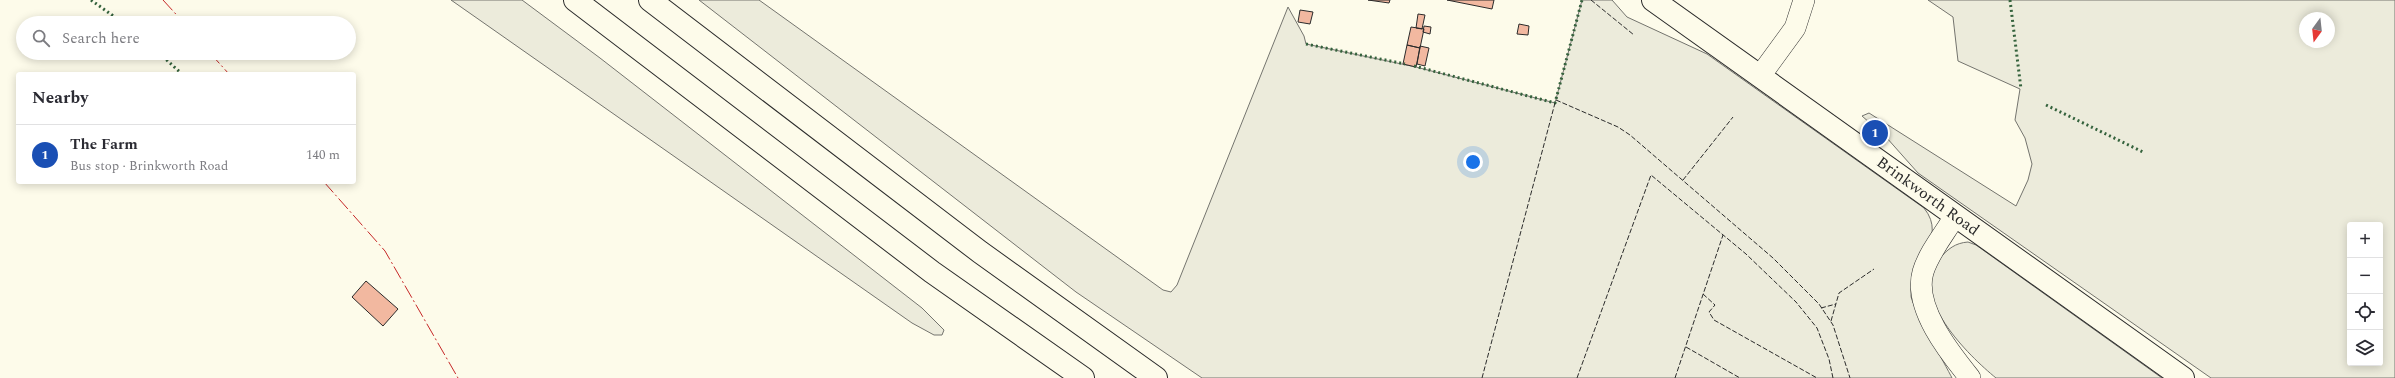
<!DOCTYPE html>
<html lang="en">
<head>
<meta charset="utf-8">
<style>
  :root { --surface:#fff; --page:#f2f2f3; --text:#2b2b33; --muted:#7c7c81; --line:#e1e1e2; --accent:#c62828 }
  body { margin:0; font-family:Spectral,serif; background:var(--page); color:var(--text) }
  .controls { position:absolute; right:12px; bottom:12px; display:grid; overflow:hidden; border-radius:4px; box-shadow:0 2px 10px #0003 }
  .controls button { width:36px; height:36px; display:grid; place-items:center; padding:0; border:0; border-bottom:1px solid var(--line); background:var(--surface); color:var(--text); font:20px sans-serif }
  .compass { position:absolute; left:2299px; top:12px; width:36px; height:36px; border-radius:50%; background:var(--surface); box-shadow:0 2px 10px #0003; rotate:195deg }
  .you { position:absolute; left:1473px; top:162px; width:14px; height:14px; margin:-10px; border:3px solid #fff; border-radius:50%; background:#1a73e8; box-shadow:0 0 0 6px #1a73e833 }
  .badge { display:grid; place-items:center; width:26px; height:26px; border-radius:50%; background:var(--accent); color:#fff; font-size:13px; font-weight:700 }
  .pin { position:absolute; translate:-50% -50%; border:2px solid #fff; box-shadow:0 1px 4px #0006 }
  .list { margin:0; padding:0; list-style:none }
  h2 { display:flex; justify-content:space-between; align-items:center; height:52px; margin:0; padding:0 16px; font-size:17px }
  h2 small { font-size:13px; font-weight:400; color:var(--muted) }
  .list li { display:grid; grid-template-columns:26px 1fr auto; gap:12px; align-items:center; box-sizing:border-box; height:60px; padding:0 16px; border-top:1px solid var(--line) }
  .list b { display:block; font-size:15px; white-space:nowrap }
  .list p { margin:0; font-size:13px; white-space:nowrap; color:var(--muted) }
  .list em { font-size:13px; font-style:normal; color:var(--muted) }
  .icon { flex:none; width:22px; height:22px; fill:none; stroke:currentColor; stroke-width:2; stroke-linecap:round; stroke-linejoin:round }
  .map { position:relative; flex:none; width:2395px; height:378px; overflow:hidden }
  .search { position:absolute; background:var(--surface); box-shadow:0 2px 10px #0003; left:16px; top:16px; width:340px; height:44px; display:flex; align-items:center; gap:10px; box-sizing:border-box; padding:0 14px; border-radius:22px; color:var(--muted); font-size:15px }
  .panel { position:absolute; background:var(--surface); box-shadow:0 2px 10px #0003; left:16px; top:72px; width:340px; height:112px; border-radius:4px }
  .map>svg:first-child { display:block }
</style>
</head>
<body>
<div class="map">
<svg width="2395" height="378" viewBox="0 0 2395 378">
  <rect width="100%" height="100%" fill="#fdfbea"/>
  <path fill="#ecebdb" stroke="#74746e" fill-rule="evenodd" d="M451,0H522L600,58L922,308L944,330L942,335H934L912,323Z
    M699,0H759L1163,290L1171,292L1177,285L1288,7L1304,36L1306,44L1416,67L1555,103L1582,0H1612L1627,17L1707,54L1924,208C1949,239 1909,263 1911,296C1911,304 1946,366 1952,378H1202L1076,292Z
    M1928,0H2395V378H2211L1918,173L1886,137L1862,116L1869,113L2016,206L2028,180L2032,164L2025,138L2015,120L2020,89L1958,61L1953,17ZM2305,18H2329V42H2305ZM2350,225H2380V363H2350Z
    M1968,242L1976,245L2162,378H1996C1969,356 1906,295 1940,258C1948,249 1955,243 1968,242Z"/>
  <path fill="#f2b8a0" stroke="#2b2b2b" d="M1368,0H1390L1389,3Z
    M1447,0H1494L1492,9Z
    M1300,10L1313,12L1310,24L1298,22Z
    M1418,14L1425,15L1422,29L1416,28Z
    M1519,24L1529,26L1528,35L1517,34Z
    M1424,26L1431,27L1430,34L1423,32Z
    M1411,27L1424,29L1420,48L1407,45Z
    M1407,45L1420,48L1416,67L1403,64Z
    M1420,46L1429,48L1425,66L1417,64Z
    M366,281L398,309L383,326L352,297Z"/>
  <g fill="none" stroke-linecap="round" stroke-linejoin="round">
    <g stroke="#2b2b2b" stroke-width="22">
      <path id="minor" d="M1760,76L1795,28L1804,0
        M1955,216C1945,233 1929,252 1923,272C1913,307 1949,352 1970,378"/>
    </g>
    <g stroke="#2b2b2b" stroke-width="24">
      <path id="major" d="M1653,0L2183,378"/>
    </g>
    <g stroke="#2b2b2b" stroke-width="24">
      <path id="highway" d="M575,0L932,272L1083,378
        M650,0L980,252L1156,378"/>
    </g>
    <use href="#minor" stroke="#fdfbea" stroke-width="21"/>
    <use href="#major" stroke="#fdfbea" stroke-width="22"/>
    <use href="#highway" stroke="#fdfbea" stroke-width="22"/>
    <path stroke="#34623c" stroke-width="3" stroke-dasharray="2 3" stroke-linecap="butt" d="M91,0L123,23
      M2010,0L2021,89
      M1306,44L1405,64
      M159,53L182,74
      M1414,66L1555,103L1582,0
      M2046,105L2143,152"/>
    <path stroke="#2b2b2b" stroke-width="1" stroke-dasharray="5 2" stroke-linecap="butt" d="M1591,0L1634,35
      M1556,100L1618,127L1630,135L1773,258L1819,304L1833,325L1850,378
      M1683,180L1733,117
      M1703,294L1715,305L1709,312L1714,320L1817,378
      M1821,308L1836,304
      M1831,321L1839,293L1874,269
      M1686,347L1740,378
      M1482,378L1555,103
      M1577,378L1651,175L1746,254L1796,302L1817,328L1829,359L1833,378
      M1675,378L1723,235"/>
    <path stroke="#c62828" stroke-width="1" stroke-dasharray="14 3 2 3" stroke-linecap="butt" d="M163,0L184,23
      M210,53L229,74
      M324,182L385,251L458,378"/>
  </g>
  <g text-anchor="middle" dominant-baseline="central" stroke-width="3" stroke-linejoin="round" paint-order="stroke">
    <g font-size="16" fill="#2b2b2b" stroke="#fdfbea">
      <text transform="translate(1928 196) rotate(36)">Brinkworth Road</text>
    </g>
  </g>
</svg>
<div class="controls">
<button>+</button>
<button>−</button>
<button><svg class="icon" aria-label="locate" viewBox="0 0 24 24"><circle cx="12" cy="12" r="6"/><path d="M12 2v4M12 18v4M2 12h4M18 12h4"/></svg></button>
<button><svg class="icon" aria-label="layers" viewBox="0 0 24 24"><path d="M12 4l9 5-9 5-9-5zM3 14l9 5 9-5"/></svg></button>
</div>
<svg class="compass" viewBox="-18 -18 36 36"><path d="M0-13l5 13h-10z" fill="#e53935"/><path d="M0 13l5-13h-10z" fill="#7c7c81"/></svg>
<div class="you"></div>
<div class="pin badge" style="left:1875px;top:133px;background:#1a4fb4">1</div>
<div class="search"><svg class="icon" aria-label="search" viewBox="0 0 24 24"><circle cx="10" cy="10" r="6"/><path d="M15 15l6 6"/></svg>Search here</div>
<section class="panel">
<h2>Nearby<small></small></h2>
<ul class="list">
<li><span class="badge" style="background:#1a4fb4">1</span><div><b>The Farm</b><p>Bus stop · Brinkworth Road</p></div><em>140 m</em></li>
</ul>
</section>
</div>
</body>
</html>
